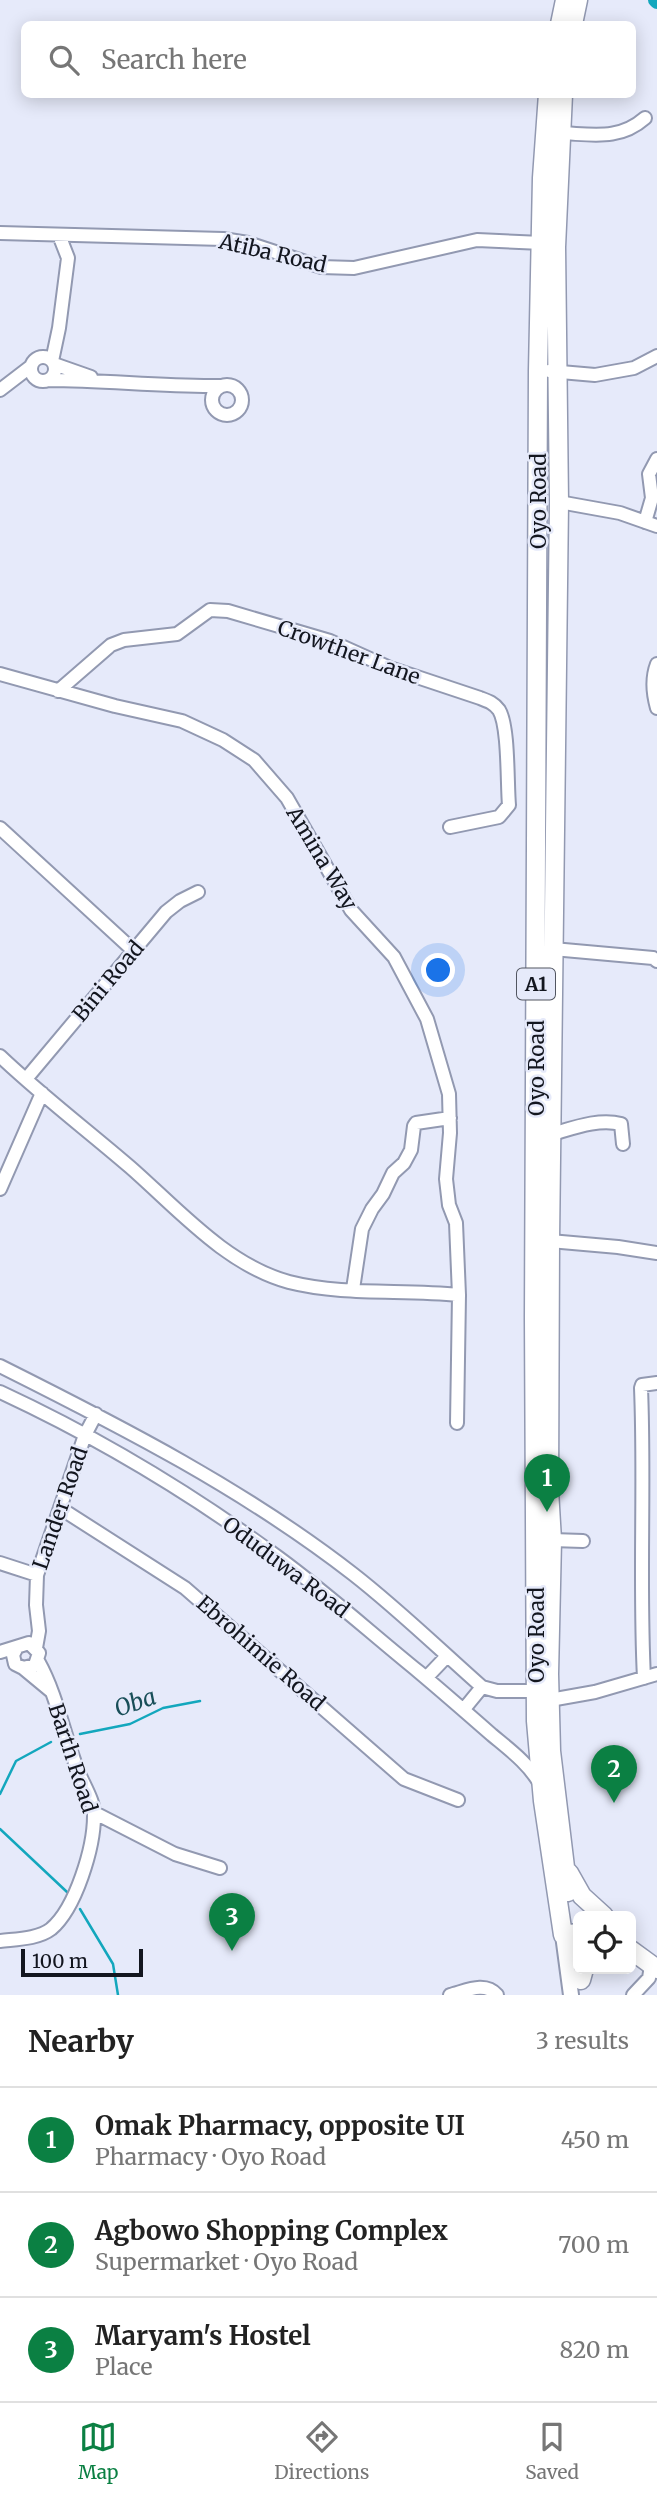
<!DOCTYPE html>
<html lang="en">
<head>
<meta charset="utf-8">
<style>
  :root { --surface:#fff; --page:#f6f6f6; --text:#222; --muted:#767676; --line:#e0e0e0; --accent:#0b8043 }
  body { margin:0; font-family:Merriweather,serif; background:var(--page); color:var(--text) }
  .controls { position:absolute; right:21px; bottom:21px; display:grid; overflow:hidden; border-radius:10px; box-shadow:0 4px 18px #0003 }
  .controls button { width:63px; height:63px; display:grid; place-items:center; padding:0; border:0; border-bottom:2px solid var(--line); background:var(--surface); color:var(--text); font:35px sans-serif }
  .scale { position:absolute; left:21px; bottom:18px; width:122px; box-sizing:border-box; padding-left:7px; border:4px solid #13161f; border-top:0; font-size:19px; line-height:24px; white-space:nowrap; color:#13161f; -webkit-text-stroke:5px #e6eafa; paint-order:stroke }
  .you { position:absolute; left:439px; top:971px; width:24px; height:24px; margin:-18px; border:5px solid #fff; border-radius:50%; background:#1a73e8; box-shadow:0 0 0 10px #1a73e833 }
  .badge { display:grid; place-items:center; width:46px; height:46px; border-radius:50%; background:var(--accent); color:#fff; font-size:23px; font-weight:700 }
  .pin { position:absolute; translate:-50% -58px; filter:drop-shadow(0 2px 4px #0008) }
  .pin::after { content:''; position:absolute; top:37px; width:24px; height:21px; background:inherit; clip-path:polygon(0 0,100% 0,50% 100%) }
  .list { margin:0; padding:0; list-style:none }
  h2 { display:flex; justify-content:space-between; align-items:center; height:91px; margin:0; padding:0 28px; font-size:30px }
  h2 small { font-size:23px; font-weight:400; color:var(--muted) }
  .list li { display:grid; grid-template-columns:46px 1fr auto; gap:21px; align-items:center; box-sizing:border-box; height:105px; padding:0 28px; border-top:2px solid var(--line) }
  .list b { display:block; font-size:26px; white-space:nowrap }
  .list p { margin:0; font-size:23px; white-space:nowrap; color:var(--muted) }
  .list em { font-size:23px; font-style:normal; color:var(--muted) }
  .icon { flex:none; width:38px; height:38px; fill:none; stroke:currentColor; stroke-width:2; stroke-linecap:round; stroke-linejoin:round }
  .map { position:relative; flex:none; width:657px; height:1995px; overflow:hidden }
  .search { position:absolute; background:var(--surface); box-shadow:0 4px 18px #0003; left:21px; right:21px; top:21px; height:77px; display:flex; align-items:center; gap:18px; box-sizing:border-box; padding:0 24px; border-radius:10px; color:var(--muted); font-size:26px }
  .sheet { height:406px; background:var(--surface) }
  nav { display:flex; justify-content:space-around; align-items:center; box-sizing:border-box; height:98px; border-top:2px solid var(--line); background:var(--surface); font-size:19px; color:var(--muted) }
  nav a { display:grid; justify-items:center; gap:4px }
  nav .on { color:var(--accent) }
  .map>svg:first-child { display:block }
</style>
</head>
<body>
<div class="map">
<svg width="657" height="1995" viewBox="0 0 657 1995">
  <rect width="100%" height="100%" fill="#e6eafa"/>
  <g fill="none" stroke-linecap="round" stroke-linejoin="round">
    <path stroke="#13a7bd" stroke-width="2.5" d="M80,1734L130,1724L163,1708L200,1701
      M0,1794L16,1761L51,1742
      M0,1829L67,1892
      M80,1909L113,1964L118,1995"/>
    <path stroke="#13a7bd" stroke-width="14" d="M655,0L657,2"/>
    <g stroke="#9299b1" stroke-width="16">
      <path id="minor" d="M559,133C592,134 619,141 645,118
        M0,233L223,239L248,243L321,267L354,268L477,240L542,243
        M31 369a12 12 0 1 1 24 0a12 12 0 1 1-24 0Z
        M52,361L59,328L68,258L59,235
        M54,364L91,377
        M549,371L595,375L634,368L657,356
        M49,380C106,380 163,387 220,386
        M212 400a15 15 0 1 1 30 0a15 15 0 1 1-30 0Z
        M0,390L30,367
        M559,502L620,513L657,526
        M645,522L652,498L649,474L657,459
        M657,664C652,677 653,694 657,708
        M0,674L115,706L182,721L223,740L254,760L287,798L351,910L394,957L427,1019L449,1094L450,1133L446,1179L449,1205L456,1223L459,1295L457,1423
        M58,691L111,645L124,640L177,634L210,610L228,611L330,641L390,668L480,698C488,701 494,703 499,710C509,726 507,784 509,805L499,817L450,827
        M0,828L134,951
        M553,949L653,958L657,961
        M0,1056C41,1095 87,1130 130,1167C177,1208 226,1265 289,1282C344,1296 403,1289 459,1295
        M26,1079L166,912L180,901L198,892
        M552,1134C573,1128 599,1118 621,1124L623,1144
        M0,1189L42,1093
        M550,1241L618,1247L657,1253
        M353,1289L362,1229L372,1209L383,1194L393,1173L404,1163L411,1150L414,1126L416,1123L450,1118
        M0,1366C122,1427 245,1490 353,1574C398,1609 439,1649 482,1687L497,1691H536
        M0,1392C97,1437 192,1494 279,1558C328,1594 372,1634 419,1672C444,1693 468,1714 492,1735C510,1750 529,1764 540,1784
        M60,1508L185,1588L404,1779L458,1800
        M552,1540L583,1541
        M0,1563L37,1575
        M36,1648L39,1631L36,1605L37,1575L85,1435L96,1414
        M0,1652L29,1643L39,1653L35,1665L23,1668L15,1664L13,1655L17,1647
        M23,1668L52,1692
        M426,1678L447,1656
        M644,1678C639,1582 645,1485 641,1388L642,1385L657,1383
        M550,1700L595,1692L657,1674
        M464,1709L482,1687
        M95,1813L175,1854L220,1868
        M0,1941C16,1939 38,1939 51,1929C76,1908 94,1847 94,1816C95,1802 83,1784 78,1771C64,1735 57,1695 38,1661
        M450,1995C466,1991 485,1981 497,1995
        M633,1995L649,1978L651,1966"/>
    </g>
    <g stroke="#9299b1" stroke-width="18">
      <path id="major" d="M575,1933L578,1958
        M563,1935L571,1995"/>
    </g>
    <g stroke="#9299b1" stroke-width="21">
      <path id="highway" d="M560,24L565,0
        M573,24L578,0
        M548,94L542,178L538,371L534,1318L536,1721L543,1801L563,1935L578,1933
        M563,94L556,247L559,502L550,1241L549,1490L552,1540L549,1674L551,1751L568,1892
        M569,1873L582,1896L604,1916
        M631,1950L657,1969
        M581,1980L584,1969"/>
    </g>
    <use href="#minor" stroke="#fff" stroke-width="12"/>
    <use href="#major" stroke="#fff" stroke-width="14"/>
    <use href="#highway" stroke="#fff" stroke-width="18"/>
  </g>
  <g text-anchor="middle" dominant-baseline="central" stroke-width="5" stroke-linejoin="round" paint-order="stroke">
    <rect fill="#e6eafa" stroke="#525661" stroke-width="2" x="517" y="968.5" width="38" height="31" rx="5"/>
    <g font-size="19" font-weight="bold" fill="#13161f">
      <text x="536" y="984">A1</text>
    </g>
    <g font-size="21" fill="#13161f" stroke="#e6eafa">
      <text transform="translate(273 253) rotate(13)">Atiba Road</text>
      <text transform="translate(538 501) rotate(-90)">Oyo Road</text>
      <text transform="translate(349 652) rotate(20)">Crowther Lane</text>
      <text transform="translate(322 858) rotate(59)">Amina Way</text>
      <text transform="translate(108 981) rotate(-50)">Bini Road</text>
      <text transform="translate(536 1068) rotate(-90)">Oyo Road</text>
      <text transform="translate(60 1508) rotate(-71)">Lander Road</text>
      <text transform="translate(286 1567) rotate(37)">Oduduwa Road</text>
      <text transform="translate(536 1635) rotate(-90)">Oyo Road</text>
      <text transform="translate(261 1653) rotate(41)">Ebrohimie Road</text>
      <text transform="translate(73 1758) rotate(72)">Barth Road</text>
    </g>
    <g font-size="23" font-style="italic" fill="#184e58" stroke="#e6eafa">
      <text transform="translate(135 1702) rotate(-19)">Oba</text>
    </g>
  </g>
</svg>
<div class="controls">
<button><svg class="icon" aria-label="locate" viewBox="0 0 24 24"><circle cx="12" cy="12" r="6"/><path d="M12 2v4M12 18v4M2 12h4M18 12h4"/></svg></button>
</div>
<div class="scale">100 m</div>
<div class="you"></div>
<div class="pin badge" style="left:547px;top:1512px">1</div>
<div class="pin badge" style="left:614px;top:1803px">2</div>
<div class="pin badge" style="left:232px;top:1951px">3</div>
<div class="search"><svg class="icon" aria-label="search" viewBox="0 0 24 24"><circle cx="10" cy="10" r="6"/><path d="M15 15l6 6"/></svg>Search here</div>
</div>
<section class="sheet">
<h2>Nearby<small>3 results</small></h2>
<ul class="list">
<li><span class="badge">1</span><div><b>Omak Pharmacy, opposite UI</b><p>Pharmacy · Oyo Road</p></div><em>450 m</em></li>
<li><span class="badge">2</span><div><b>Agbowo Shopping Complex</b><p>Supermarket · Oyo Road</p></div><em>700 m</em></li>
<li><span class="badge">3</span><div><b>Maryam's Hostel</b><p>Place</p></div><em>820 m</em></li>
</ul>
</section>
<nav>
<a class="on"><svg class="icon" aria-label="map" viewBox="0 0 24 24"><path d="M3 6l6-2 6 2 6-2v14l-6 2-6-2-6 2zM9 4v14M15 6v14"/></svg>Map</a>
<a><svg class="icon" aria-label="directions" viewBox="0 0 24 24"><path d="M12 3l9 9-9 9-9-9zM9 14v-3h6M13 9l2 2-2 2"/></svg>Directions</a>
<a><svg class="icon" aria-label="saved" viewBox="0 0 24 24"><path d="M7 4h10v16l-5-4-5 4z"/></svg>Saved</a>
</nav>
</body>
</html>
